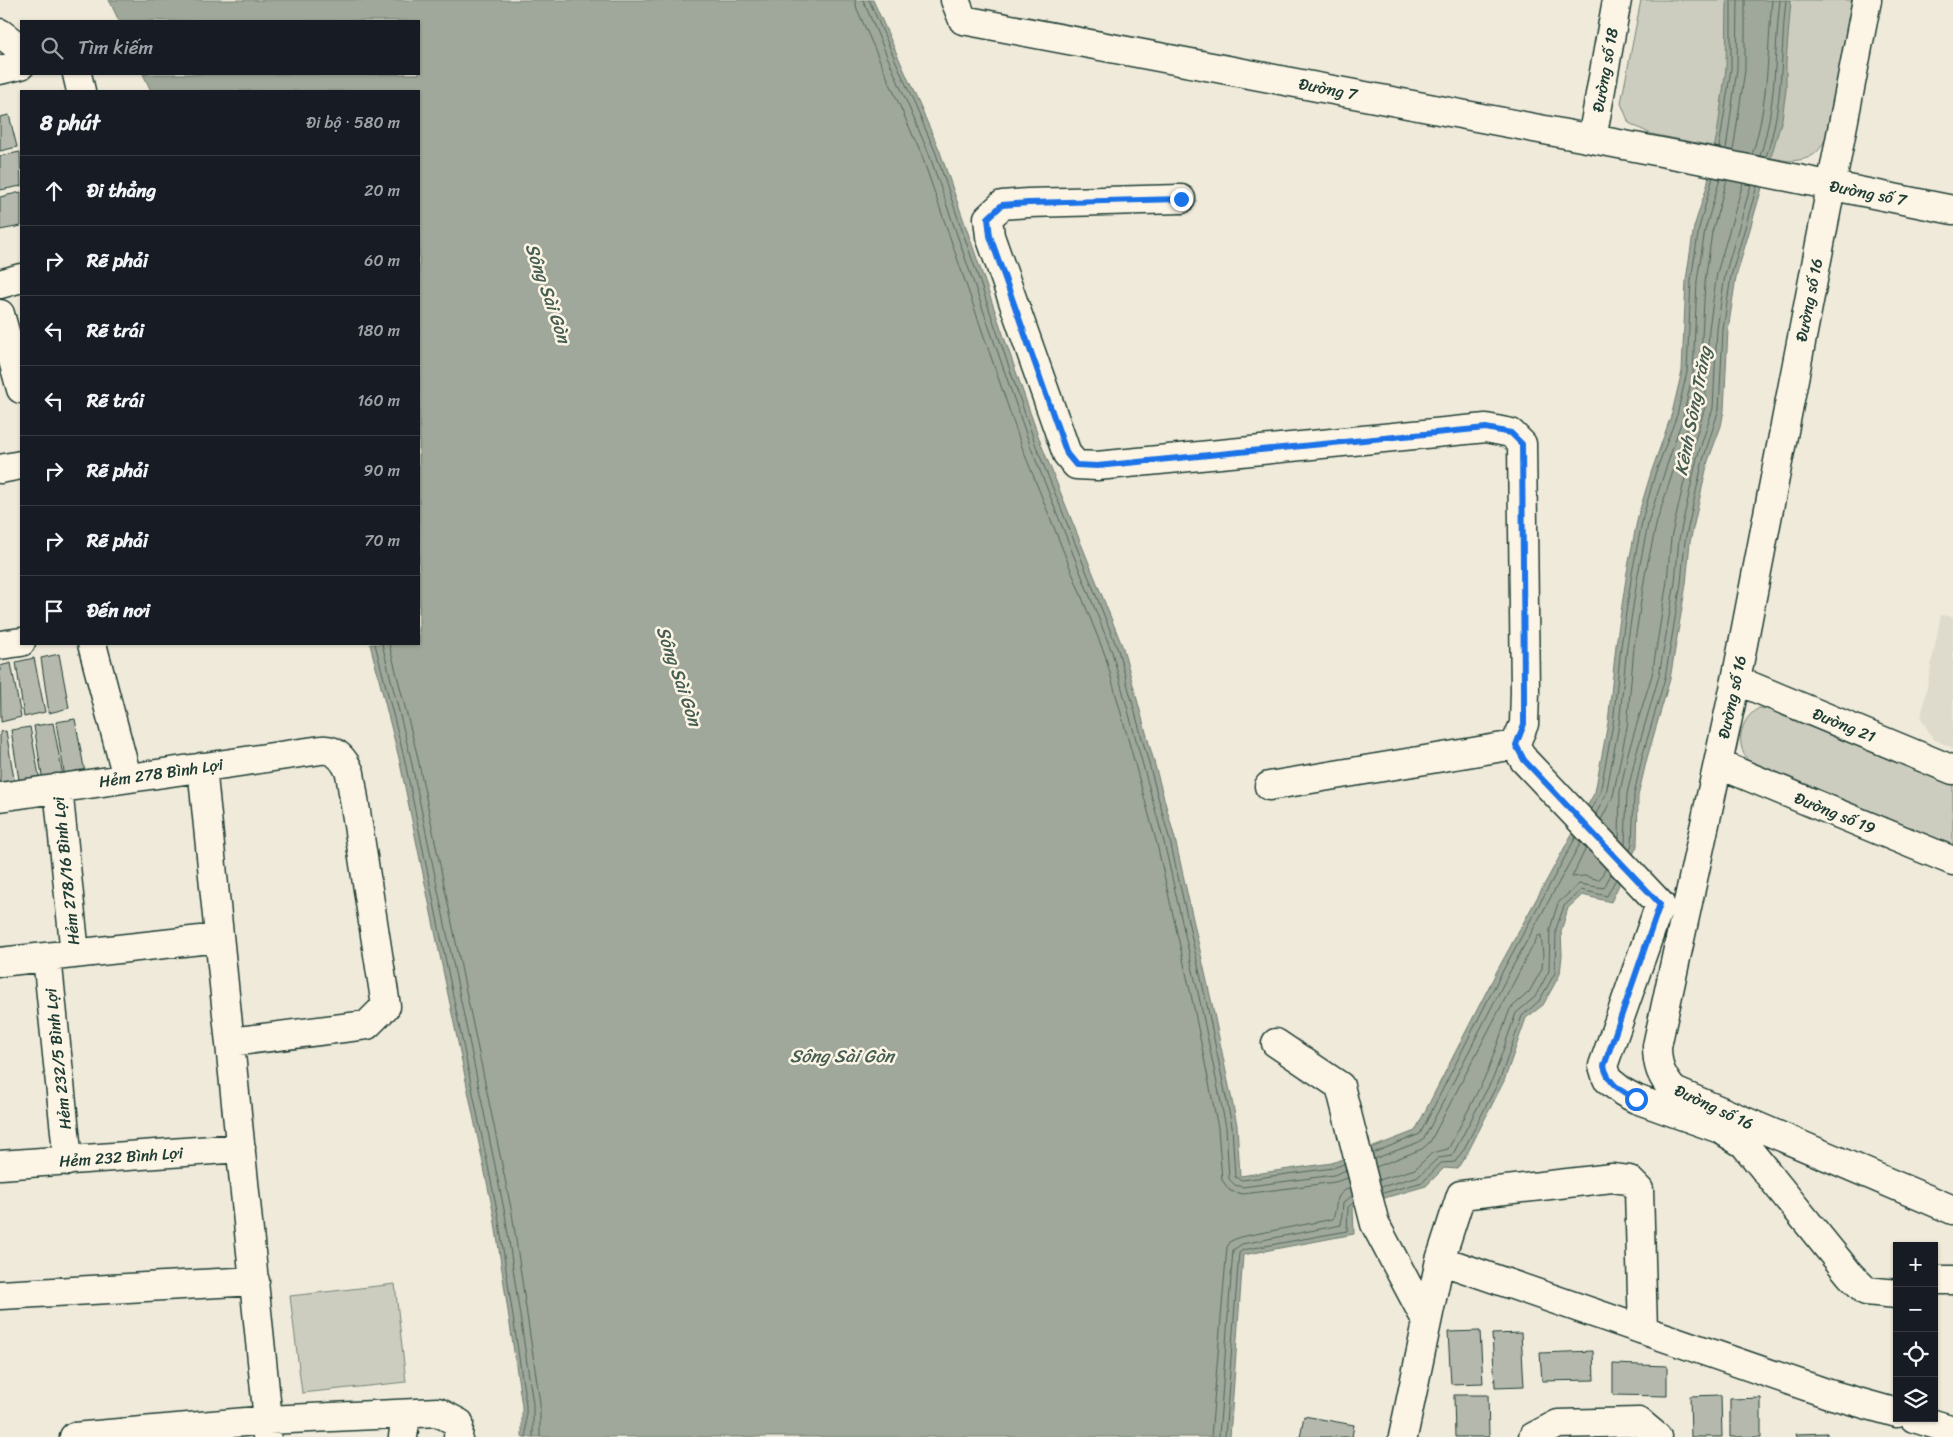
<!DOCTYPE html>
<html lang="vi">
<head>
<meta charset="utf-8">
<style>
  :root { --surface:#171b24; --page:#242831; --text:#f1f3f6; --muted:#9ea1a6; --line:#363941 }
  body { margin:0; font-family:Sriracha,sans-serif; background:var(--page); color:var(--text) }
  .controls { position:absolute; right:15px; bottom:15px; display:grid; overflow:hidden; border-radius:0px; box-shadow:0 1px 4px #0004 }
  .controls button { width:45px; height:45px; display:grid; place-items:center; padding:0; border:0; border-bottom:1px solid var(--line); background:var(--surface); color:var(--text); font:25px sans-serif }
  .stop { position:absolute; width:15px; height:15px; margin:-11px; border:4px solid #1a73e8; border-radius:50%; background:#fff }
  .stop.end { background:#1a73e8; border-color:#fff; box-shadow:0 1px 5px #0008 }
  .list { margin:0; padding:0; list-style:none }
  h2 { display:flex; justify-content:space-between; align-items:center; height:65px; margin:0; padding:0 20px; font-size:21px }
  h2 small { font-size:16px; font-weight:400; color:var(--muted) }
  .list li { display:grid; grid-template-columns:32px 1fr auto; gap:15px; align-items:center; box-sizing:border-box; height:70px; padding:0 20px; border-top:1px solid var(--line) }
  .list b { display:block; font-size:19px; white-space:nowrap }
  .list em { font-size:16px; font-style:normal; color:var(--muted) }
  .icon { flex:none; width:28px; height:28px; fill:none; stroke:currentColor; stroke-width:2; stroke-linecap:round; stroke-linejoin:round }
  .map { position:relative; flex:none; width:1953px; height:1437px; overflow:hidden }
  .search { position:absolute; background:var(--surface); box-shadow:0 1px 4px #0004; left:20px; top:20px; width:400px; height:55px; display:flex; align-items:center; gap:12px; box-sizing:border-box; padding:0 18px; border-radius:0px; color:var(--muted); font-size:19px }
  .panel { position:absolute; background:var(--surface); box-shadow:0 1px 4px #0004; left:20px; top:90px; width:400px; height:555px; border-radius:0px }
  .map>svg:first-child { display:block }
</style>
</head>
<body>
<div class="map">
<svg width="1953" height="1437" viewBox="0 0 1953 1437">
  <rect width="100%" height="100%" fill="#efeada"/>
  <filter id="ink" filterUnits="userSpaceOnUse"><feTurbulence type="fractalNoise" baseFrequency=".02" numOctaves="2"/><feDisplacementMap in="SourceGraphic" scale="10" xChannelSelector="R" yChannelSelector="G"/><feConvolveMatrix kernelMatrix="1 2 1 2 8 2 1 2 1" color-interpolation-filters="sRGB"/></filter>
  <g filter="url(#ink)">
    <path fill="#dedbcc" d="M1941,615L1953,617V748L1933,739L1921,718Z"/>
    <path fill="#cccdbf" stroke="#76857a" d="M1641,0H1855L1830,127C1821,152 1815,160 1788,161L1651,134L1629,123L1621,103Z
      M1759,708L1769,709L1953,785V848L1752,765C1734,748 1738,720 1759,708Z
      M395,1284L406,1382L302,1393L290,1296Z"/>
    <path fill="#9fa89a" stroke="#6c7d71" d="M109,0H873L939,149L1041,444L1123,648L1175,839L1212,1004L1237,1125L1240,1176L1332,1163L1415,1131L1497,971L1595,792L1608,723L1616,645L1627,572L1638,516L1651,473L1672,413L1682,371L1686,280L1694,227L1707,186L1718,128L1726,68L1727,0H1791L1786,62V90L1782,119L1736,277L1728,330L1724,410L1721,426L1708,461L1690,542L1686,584L1670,679L1647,758L1638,796L1637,846L1611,902L1582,895L1568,908L1561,931L1562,955L1560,974L1543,1005L1526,1018L1504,1081L1468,1152L1457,1169L1444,1168L1426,1186L1353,1207L1354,1234L1243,1255L1230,1437H522V1406L494,1216L399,758L370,644H419V91H151L143,74H419V21H119Z"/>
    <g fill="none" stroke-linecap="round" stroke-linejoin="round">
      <path stroke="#52685d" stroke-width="1" d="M855,0L857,9L922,156L1023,450L1105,655L1157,844L1194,1008L1218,1128L1222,1180L1230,1191L1243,1194L1335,1182L1348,1178
        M863,0L929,154L1031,448L1112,652L1164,842L1201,1006L1226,1127L1229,1179L1235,1185L1242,1187L1334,1175L1346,1170
        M869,0L935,151L1036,446L1118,650L1170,841L1207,1005L1232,1126L1235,1177L1242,1180L1333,1168L1344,1164
        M1719,148L1731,69V0
        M1726,149L1737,69L1738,0
        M1733,151L1745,70V0
        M1752,155C1769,102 1767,54 1772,0
        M1760,156C1777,104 1774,54 1780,0
        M1766,157C1784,103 1780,56 1786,0
        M375,644L404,757L498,1215L526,1405V1437
        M382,644L410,755L505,1214L533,1404V1437
        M389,644L417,754L512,1213L540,1403V1437
        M1591,809L1600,793L1613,724L1621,646L1632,573L1643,517L1655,474L1677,415L1687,372L1691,280L1699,228L1713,177
        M1596,814L1606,794L1619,725L1627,646L1638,574L1649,519L1683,417L1693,373L1697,281L1705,230L1720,179
        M1601,820L1613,796L1627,727L1634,647L1645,575L1657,521L1690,419L1700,374L1705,282L1712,232L1727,180
        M1619,838L1620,792L1628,753L1652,675L1667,581L1671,538L1690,456L1705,407L1709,329L1717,273L1743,183
        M1625,845L1627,794L1636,755L1659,676L1675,582L1679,539L1697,458L1713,408L1717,329L1725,275L1751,185
        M1586,848L1572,877L1585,876L1599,880L1606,868
        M1630,850L1632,844L1634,795L1642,757L1665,678L1681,583L1685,541L1703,460L1719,409L1723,330L1731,276L1757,186
        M1373,1153L1420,1134L1501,974L1576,837
        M1374,1159L1419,1142L1425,1137L1507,977L1581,842
        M1376,1167L1422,1149L1430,1142L1538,936L1541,935L1543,955L1542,969L1529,992L1510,1009L1487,1073L1452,1142L1448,1149L1432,1153L1415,1169L1379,1180
        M1381,1187L1419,1176L1438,1158L1452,1156L1494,1076L1516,1013L1535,997L1549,971L1550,929L1558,903L1579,884L1604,888L1611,874
        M1383,1193L1423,1182L1441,1163L1455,1162L1464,1149L1500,1079L1522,1016L1539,1001L1555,973L1556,929L1564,906L1581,890L1607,896L1616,879
        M1211,1437L1227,1247L1231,1241L1240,1237L1333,1219C1338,1206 1333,1194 1350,1188
        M1219,1437L1233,1250L1242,1244L1341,1225L1343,1203L1352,1196
        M1225,1437L1239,1253L1243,1250L1347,1231L1348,1207L1354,1202"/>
    </g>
    <path fill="#b5b9ad" stroke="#1f3d34" d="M9,115L17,147L0,151V117Z
      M20,152L21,186L0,190V156Z
      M21,192V226L0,230V197Z
      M59,654L69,708L49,713L41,658Z
      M34,658L45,712L24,717L16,662Z
      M11,663L21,717L1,722L0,666Z
      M75,719L85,773L65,778L56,722Z
      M53,723L63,776L43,782L34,726Z
      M30,727L40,781L20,786L11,730Z
      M6,731L15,785L0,789V732Z
      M1480,1331L1483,1383L1451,1384L1448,1332Z
      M1521,1333L1524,1386L1495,1387L1492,1334Z
      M1593,1351L1594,1380L1542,1381L1540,1353Z
      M1613,1364L1667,1366V1396L1613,1395Z
      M1454,1395H1488L1489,1437H1455Z
      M1721,1395L1722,1437H1691L1690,1396Z
      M1761,1398V1437H1730V1399Z
      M1304,1416L1354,1425L1352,1437H1300Z
      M1827,1433V1437H1797L1796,1434Z"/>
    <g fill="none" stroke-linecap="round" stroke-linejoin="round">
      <g stroke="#1f3d34" stroke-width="31">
        <path id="minor" d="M955,0L963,20L1693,158L1953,210
          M1867,0L1736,680L1657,1046C1657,1065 1661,1077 1674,1091L1953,1210
          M0,33L21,49
          M0,70L21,65
          M77,74L81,91
          M1592,139L1617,0
          M1181,199L1028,203L1002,205L988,218L990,236L1067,454L1076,465L1097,466L1486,428L1511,433L1522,444L1525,691L1524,724L1515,745L1524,760L1660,904L1603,1066L1607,1079L1623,1092L1636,1099L1720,1129L1744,1144L1850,1275L1866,1291L1897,1294
          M0,284L21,278
          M0,314L21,389
          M0,469L21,465
          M92,644L127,777
          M0,645L21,642
          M1736,680L1953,770
          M1718,764L1953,861
          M202,767L268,1420L267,1437
          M1269,786L1515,745
          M58,788L75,954
          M0,797L321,750C336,748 345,761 350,773L386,1006L367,1025L230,1042
          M47,957L68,1161
          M0,962L219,938
          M1276,1043L1340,1086L1375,1224L1426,1320
          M0,1165L241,1148
          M1440,1260L1829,1394L1897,1413
          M1934,1280H1953
          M0,1295L255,1281
          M1914,1418L1953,1430
          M74,1437L268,1420L438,1412L459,1423L458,1437
          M403,1437L406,1414
          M1403,1437L1440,1260L1461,1195L1612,1178L1629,1180L1639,1190L1643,1330
          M1533,1437L1558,1424L1639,1422L1657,1437"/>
      </g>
      <use href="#minor" stroke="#fcf5e5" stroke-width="28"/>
    </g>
  </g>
  <g fill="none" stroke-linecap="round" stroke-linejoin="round" filter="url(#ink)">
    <path stroke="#1a73e8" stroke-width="6" d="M1181,199L1028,203L1002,205L988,218L990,236L1067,454L1076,465L1097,466L1486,428L1511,433L1522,444L1524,690V724L1516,745L1524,760L1660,904L1604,1066C1608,1083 1620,1091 1636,1099"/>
  </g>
  <g text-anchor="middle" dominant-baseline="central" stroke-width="5" stroke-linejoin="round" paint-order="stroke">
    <g font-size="16" fill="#1f3d34" stroke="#fcf5e5">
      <text transform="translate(1605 70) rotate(-80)">Đường số 18</text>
      <text transform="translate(1328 89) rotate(11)">Đường 7</text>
      <text transform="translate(1868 193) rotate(11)">Đường số 7</text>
      <text transform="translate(1809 300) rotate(-79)">Đường số 16</text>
      <text transform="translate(1732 697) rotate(-78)">Đường số 16</text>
      <text transform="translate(1844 725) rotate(22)">Đường 21</text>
      <text transform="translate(161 773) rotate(-8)">Hẻm 278 Bình Lợi</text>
      <text transform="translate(1835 813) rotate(22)">Đường số 19</text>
      <text transform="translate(66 871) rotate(-96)">Hẻm 278/16 Bình Lợi</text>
      <text transform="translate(58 1059) rotate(-96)">Hẻm 232/5 Bình Lợi</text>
      <text transform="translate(1714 1107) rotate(25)">Đường số 16</text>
      <text transform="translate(121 1157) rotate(-4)">Hẻm 232 Bình Lợi</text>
    </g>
    <g font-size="18" font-style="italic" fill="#455d53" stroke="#fcf5e5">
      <text transform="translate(548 293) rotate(71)">Sông Sài Gòn</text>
      <text transform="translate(1693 411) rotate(-79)">Kênh Sông Trăng</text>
      <text transform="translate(679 676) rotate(71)">Sông Sài Gòn</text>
      <text x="842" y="1056">Sông Sài Gòn</text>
    </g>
  </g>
</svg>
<div class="controls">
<button>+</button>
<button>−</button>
<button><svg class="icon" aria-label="locate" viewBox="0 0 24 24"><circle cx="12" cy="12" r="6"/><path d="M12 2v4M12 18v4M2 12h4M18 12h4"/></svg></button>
<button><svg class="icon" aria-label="layers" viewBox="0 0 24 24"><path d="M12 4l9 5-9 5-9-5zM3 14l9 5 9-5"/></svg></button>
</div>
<div class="stop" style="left:1636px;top:1099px"></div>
<div class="stop end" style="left:1181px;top:199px"></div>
<div class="search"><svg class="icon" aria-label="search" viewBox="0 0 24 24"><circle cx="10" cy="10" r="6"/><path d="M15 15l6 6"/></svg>Tìm kiếm</div>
<section class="panel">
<h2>8 phút<small>Đi bộ · 580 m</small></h2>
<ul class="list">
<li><svg class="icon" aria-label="ahead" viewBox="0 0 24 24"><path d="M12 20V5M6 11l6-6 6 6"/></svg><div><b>Đi thẳng</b></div><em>20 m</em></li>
<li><svg class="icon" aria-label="right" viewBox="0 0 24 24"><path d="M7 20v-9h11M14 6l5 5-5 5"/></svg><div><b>Rẽ phải</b></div><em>60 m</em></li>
<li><svg class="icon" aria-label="left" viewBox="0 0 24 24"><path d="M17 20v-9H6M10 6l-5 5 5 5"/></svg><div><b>Rẽ trái</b></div><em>180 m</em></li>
<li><svg class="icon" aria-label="left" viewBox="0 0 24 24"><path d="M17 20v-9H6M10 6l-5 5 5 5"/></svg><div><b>Rẽ trái</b></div><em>160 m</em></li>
<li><svg class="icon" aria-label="right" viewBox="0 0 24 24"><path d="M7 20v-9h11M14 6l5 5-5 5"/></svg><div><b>Rẽ phải</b></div><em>90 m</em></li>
<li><svg class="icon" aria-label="right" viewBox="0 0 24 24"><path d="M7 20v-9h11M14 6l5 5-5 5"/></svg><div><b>Rẽ phải</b></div><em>70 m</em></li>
<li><svg class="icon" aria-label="arrive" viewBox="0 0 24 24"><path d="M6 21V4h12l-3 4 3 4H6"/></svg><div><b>Đến nơi</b></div></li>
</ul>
</section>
</div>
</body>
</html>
